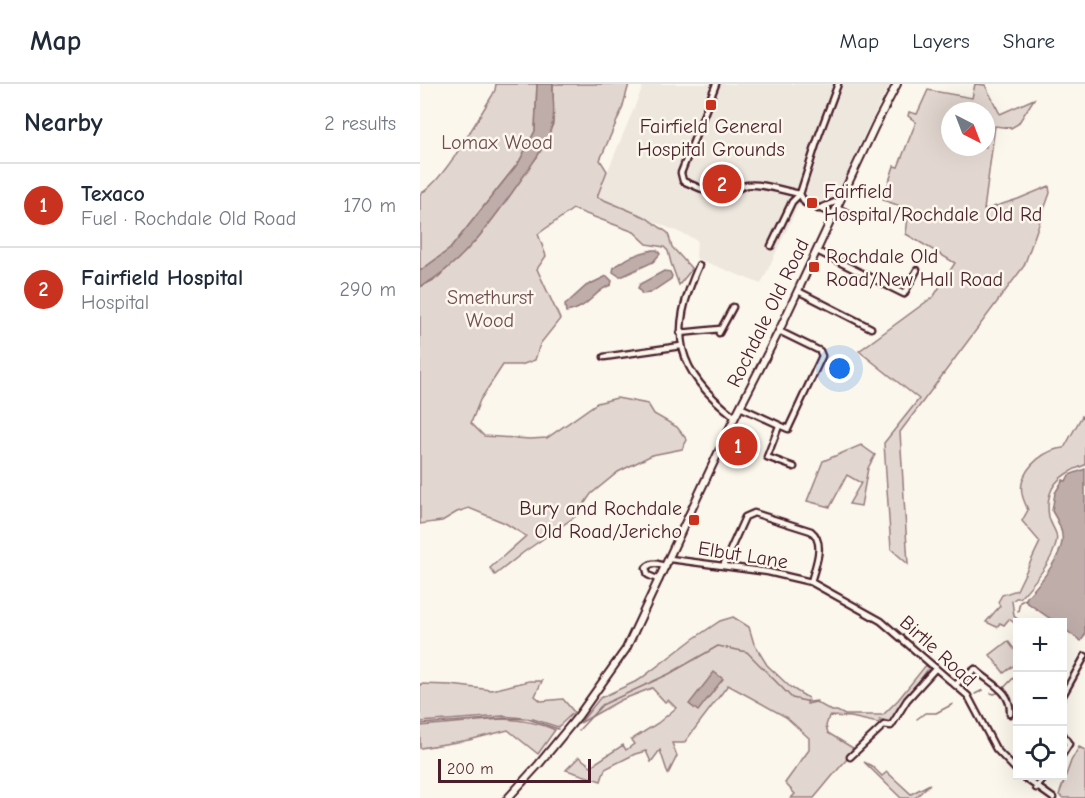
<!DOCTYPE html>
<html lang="en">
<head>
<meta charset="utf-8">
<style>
  :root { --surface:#fff; --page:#f2f2f3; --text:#1f2937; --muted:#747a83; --line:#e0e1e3; --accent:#c8321e }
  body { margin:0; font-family:"Comic Neue",sans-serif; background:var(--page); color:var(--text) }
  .controls { position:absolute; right:18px; bottom:18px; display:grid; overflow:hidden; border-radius:0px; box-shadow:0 6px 24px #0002 }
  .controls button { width:54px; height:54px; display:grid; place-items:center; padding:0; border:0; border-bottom:2px solid var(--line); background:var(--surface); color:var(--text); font:30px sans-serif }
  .compass { position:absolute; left:521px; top:18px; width:54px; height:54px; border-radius:50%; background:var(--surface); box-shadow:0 6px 24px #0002; rotate:138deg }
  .scale { position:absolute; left:18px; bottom:15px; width:153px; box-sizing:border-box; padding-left:6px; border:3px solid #4a1f2b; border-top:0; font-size:16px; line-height:21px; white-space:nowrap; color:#4a1f2b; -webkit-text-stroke:4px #fbf7ec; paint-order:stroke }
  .you { position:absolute; left:420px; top:285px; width:21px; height:21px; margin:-15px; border:4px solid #fff; border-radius:50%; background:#1a73e8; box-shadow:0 0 0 9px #1a73e833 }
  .badge { display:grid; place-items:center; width:39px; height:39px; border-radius:50%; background:var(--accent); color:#fff; font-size:20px; font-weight:700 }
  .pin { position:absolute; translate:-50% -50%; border:3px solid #fff; box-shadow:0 2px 6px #0006 }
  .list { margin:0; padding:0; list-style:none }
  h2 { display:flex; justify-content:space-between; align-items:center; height:78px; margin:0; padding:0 24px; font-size:26px }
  h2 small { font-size:20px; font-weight:400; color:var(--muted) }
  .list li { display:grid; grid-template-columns:39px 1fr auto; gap:18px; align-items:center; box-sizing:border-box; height:84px; padding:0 24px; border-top:2px solid var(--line) }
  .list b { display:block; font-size:22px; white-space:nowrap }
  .list p { margin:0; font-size:20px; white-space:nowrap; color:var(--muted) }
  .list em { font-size:20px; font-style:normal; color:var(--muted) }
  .icon { flex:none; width:33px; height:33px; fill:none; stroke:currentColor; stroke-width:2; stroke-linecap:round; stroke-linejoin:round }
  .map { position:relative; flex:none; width:665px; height:714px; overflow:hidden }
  header { display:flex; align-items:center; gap:36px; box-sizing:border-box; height:84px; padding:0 30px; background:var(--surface); border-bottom:2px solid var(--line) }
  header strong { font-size:28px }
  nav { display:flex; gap:33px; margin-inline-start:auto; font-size:21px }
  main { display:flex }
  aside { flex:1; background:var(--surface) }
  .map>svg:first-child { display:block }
</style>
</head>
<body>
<header>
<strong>Map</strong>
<nav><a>Map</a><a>Layers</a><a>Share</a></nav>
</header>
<main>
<aside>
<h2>Nearby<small>2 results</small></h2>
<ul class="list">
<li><span class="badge">1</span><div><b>Texaco</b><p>Fuel · Rochdale Old Road</p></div><em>170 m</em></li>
<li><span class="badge">2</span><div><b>Fairfield Hospital</b><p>Hospital</p></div><em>290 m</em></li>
</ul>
</aside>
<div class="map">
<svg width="665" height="714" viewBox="0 0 665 714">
  <rect width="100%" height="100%" fill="#fbf7ec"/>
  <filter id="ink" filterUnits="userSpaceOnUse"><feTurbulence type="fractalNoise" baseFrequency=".0167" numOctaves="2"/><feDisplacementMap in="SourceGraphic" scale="12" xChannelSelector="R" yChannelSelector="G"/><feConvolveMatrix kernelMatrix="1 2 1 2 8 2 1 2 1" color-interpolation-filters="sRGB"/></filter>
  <g filter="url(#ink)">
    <path fill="#eee7de" d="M224,0H470L446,47L417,113L399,120L386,117L378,122L341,200L276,174L277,156L177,113Z"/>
    <path fill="#e2d7d0" stroke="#967b7e" stroke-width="1.5" fill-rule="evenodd" d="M76,0H117L115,47L99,78L30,165L0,187V110C25,96 55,38 72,12L75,6Z
      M133,0H209L202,25L180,76L187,87L177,113L225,133L248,149L252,163L272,185L259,201L251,179L248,167L244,163L227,160L214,148L153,125L118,150L126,172L117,185L140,235L120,260L115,276L101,281H83L60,316L51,339L64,352L110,355L127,354L177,319L197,314L228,320L234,330L257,343L267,356L262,365L232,371L198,388L171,410L156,432L104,468L75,491L70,484L106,452L85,439L49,424L37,428L22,437L0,440V203L18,194L117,73L133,40Z
      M555,0L565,1L580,30L614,15L598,40L591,44L575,42L564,126L598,115L629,102L630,109L604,182L480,348L488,480L471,465L464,359L499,315L439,267L514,212L535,179L486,150L489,125L463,116L474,82L478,83L496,38L488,32L489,28L497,30L508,6L552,14ZM530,27H566V63H530Z
      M662,332L665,335V381C639,390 624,404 629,433C631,443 639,448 636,459C633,477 612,501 600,514H596L592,517L594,532L601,538H598L597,541L589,535L584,541L580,539L577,543L566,538L580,522L578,518L582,511L597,506L620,458L602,437L608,426C604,417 600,409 602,399C606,381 626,365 644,364Z
      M441,361L455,371L448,384L441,422L429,420L441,399L427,391L410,423L387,417L403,377Z
      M313,533L329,543L334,560L347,581L370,603L388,614L387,620L396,618L412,627H417L425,631H463L478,616L506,581L509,584L477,626L469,640L460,637L458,639L431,633L409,632L406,642L408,649L436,666C421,680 408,698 394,714H371L375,710L365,699L389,666V654L366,633L308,601L264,659H252L257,672L248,690L240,666L231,678L226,667L215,670L185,685L181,697L146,686L159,673L171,682L203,661L206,666L214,660L211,656L238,639L256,624L248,616L245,618L232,604L201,616L160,639L180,614L219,596L273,555L300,537Z
      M588,557L597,569V579L584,589L570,571Z
      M109,597H122L115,612L121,617L143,615L154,628L138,643L113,635L83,632L0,638V600L31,601L72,606Z
      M82,635C101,636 118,638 135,646L118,670L88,646L49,656L0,664V642Z
      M659,663L665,666V714H643L639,711L651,677Z
      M444,678L452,682L462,692L467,688L491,710L510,700L495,714H481Z"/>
    <path fill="#bfadaa" stroke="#907477" stroke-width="1.5" d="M117,0H133C132,14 136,28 132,41C127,61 114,77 103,93C75,133 44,180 0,203V187L30,165L99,78L115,47Z
      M233,166H237L240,170L233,178L203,192H199L193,188L194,183C205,174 219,169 233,166Z
      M244,187L250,188L252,192L251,195L230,209L222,210L218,204L220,200Z
      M187,192L192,197L191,201C174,206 170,224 146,228L145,221L166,202Z
      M665,385V551L661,557L643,544L642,538H635L605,517L607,513C619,500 639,476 642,458C644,447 637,435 632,427L635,409L643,396L646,397L649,391Z
      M294,588L303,595L278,627L269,620Z"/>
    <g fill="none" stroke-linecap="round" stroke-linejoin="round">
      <path stroke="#907477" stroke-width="1.5" d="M598,527L600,518L606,515
        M597,555L598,562
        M571,609L574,610L580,608L598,589
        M555,610L563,606
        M459,635L477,639
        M497,635L505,629H516L533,620
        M0,640L84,634L108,635L138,645
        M159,646L182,621L249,590L298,562L327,568L372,614L390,618L397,617"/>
      <g stroke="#4a1f2b" stroke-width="9">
        <path id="street" d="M296,0L261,89L263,97L301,113C312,113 316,103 327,101C343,99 364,107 380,110
          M380,110L385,119L414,130
          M417,124L441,135
          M398,125L420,116
          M351,162L372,118L380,110L399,51L418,0
          M397,167L484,210L497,186
          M279,181C248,250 255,286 315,333
          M378,207L451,244
          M260,249L300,245
          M299,249L313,223
          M184,273L261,262
          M320,323L368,345L402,272L400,267L359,247
          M359,342L347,373L374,383
          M250,475L348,488L391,498L461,537L548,612L576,665L598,688
          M303,482L325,433L334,429L391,447C406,459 395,482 391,498
          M239,496L228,491L226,484C232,477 239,480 246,483
          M535,601L555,585C570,600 592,606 590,630
          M642,613L665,572
          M642,649L649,660L642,671
          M430,673L464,641L471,642L487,616L516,584
          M602,692L633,714
          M616,704L626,692"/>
      </g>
      <g stroke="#4a1f2b" stroke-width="10">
        <path id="secondary" d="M88,714L119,680L159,631L206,565L315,333L359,247L455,42L477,0"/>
      </g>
      <use href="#street" stroke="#fbf7ec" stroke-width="4.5"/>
      <use href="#secondary" stroke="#fbf7ec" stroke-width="6"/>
    </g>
  </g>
  <g fill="#c8321e" stroke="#fbf7ec" stroke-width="2">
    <rect x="285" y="15" width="12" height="12" rx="3"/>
    <rect x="386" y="113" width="12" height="12" rx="3"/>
    <rect x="388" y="177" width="12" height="12" rx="3"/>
    <rect x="268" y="430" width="12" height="12" rx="3"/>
  </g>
  <g text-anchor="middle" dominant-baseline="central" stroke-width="5" stroke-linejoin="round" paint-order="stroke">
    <g font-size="20" fill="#4a1f2b" stroke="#fbf7ec" text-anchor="start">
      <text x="291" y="42" text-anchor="middle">Fairfield General<tspan x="291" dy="23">Hospital Grounds</tspan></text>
      <text x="404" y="107">Fairfield<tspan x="404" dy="23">Hospital/Rochdale Old Rd</tspan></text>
      <text x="406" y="172">Rochdale Old<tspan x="406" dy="23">Road/New Hall Road</tspan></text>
      <text x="262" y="424" text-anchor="end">Bury and Rochdale<tspan x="262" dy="23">Old Road/Jericho</tspan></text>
    </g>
    <g font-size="20" fill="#704d54" stroke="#fbf7ec">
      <text x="77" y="58">Lomax Wood</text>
      <text x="70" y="213">Smethurst<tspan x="70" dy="23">Wood</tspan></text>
    </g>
    <g font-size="20" fill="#4a1f2b" stroke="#fbf7ec">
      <text transform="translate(348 229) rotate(-64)">Rochdale Old Road</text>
      <text transform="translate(323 471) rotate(9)">Elbut Lane</text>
      <text transform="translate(518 567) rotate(42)">Birtle Road</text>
    </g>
  </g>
</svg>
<div class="controls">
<button>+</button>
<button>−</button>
<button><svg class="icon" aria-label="locate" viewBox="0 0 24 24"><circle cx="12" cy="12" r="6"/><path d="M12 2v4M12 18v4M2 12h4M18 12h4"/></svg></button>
</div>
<svg class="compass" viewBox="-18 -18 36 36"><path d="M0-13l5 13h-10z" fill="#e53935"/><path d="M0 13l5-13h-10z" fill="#747a83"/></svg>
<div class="scale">200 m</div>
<div class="you"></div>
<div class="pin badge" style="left:318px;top:362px">1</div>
<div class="pin badge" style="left:302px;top:100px">2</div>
</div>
</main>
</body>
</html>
